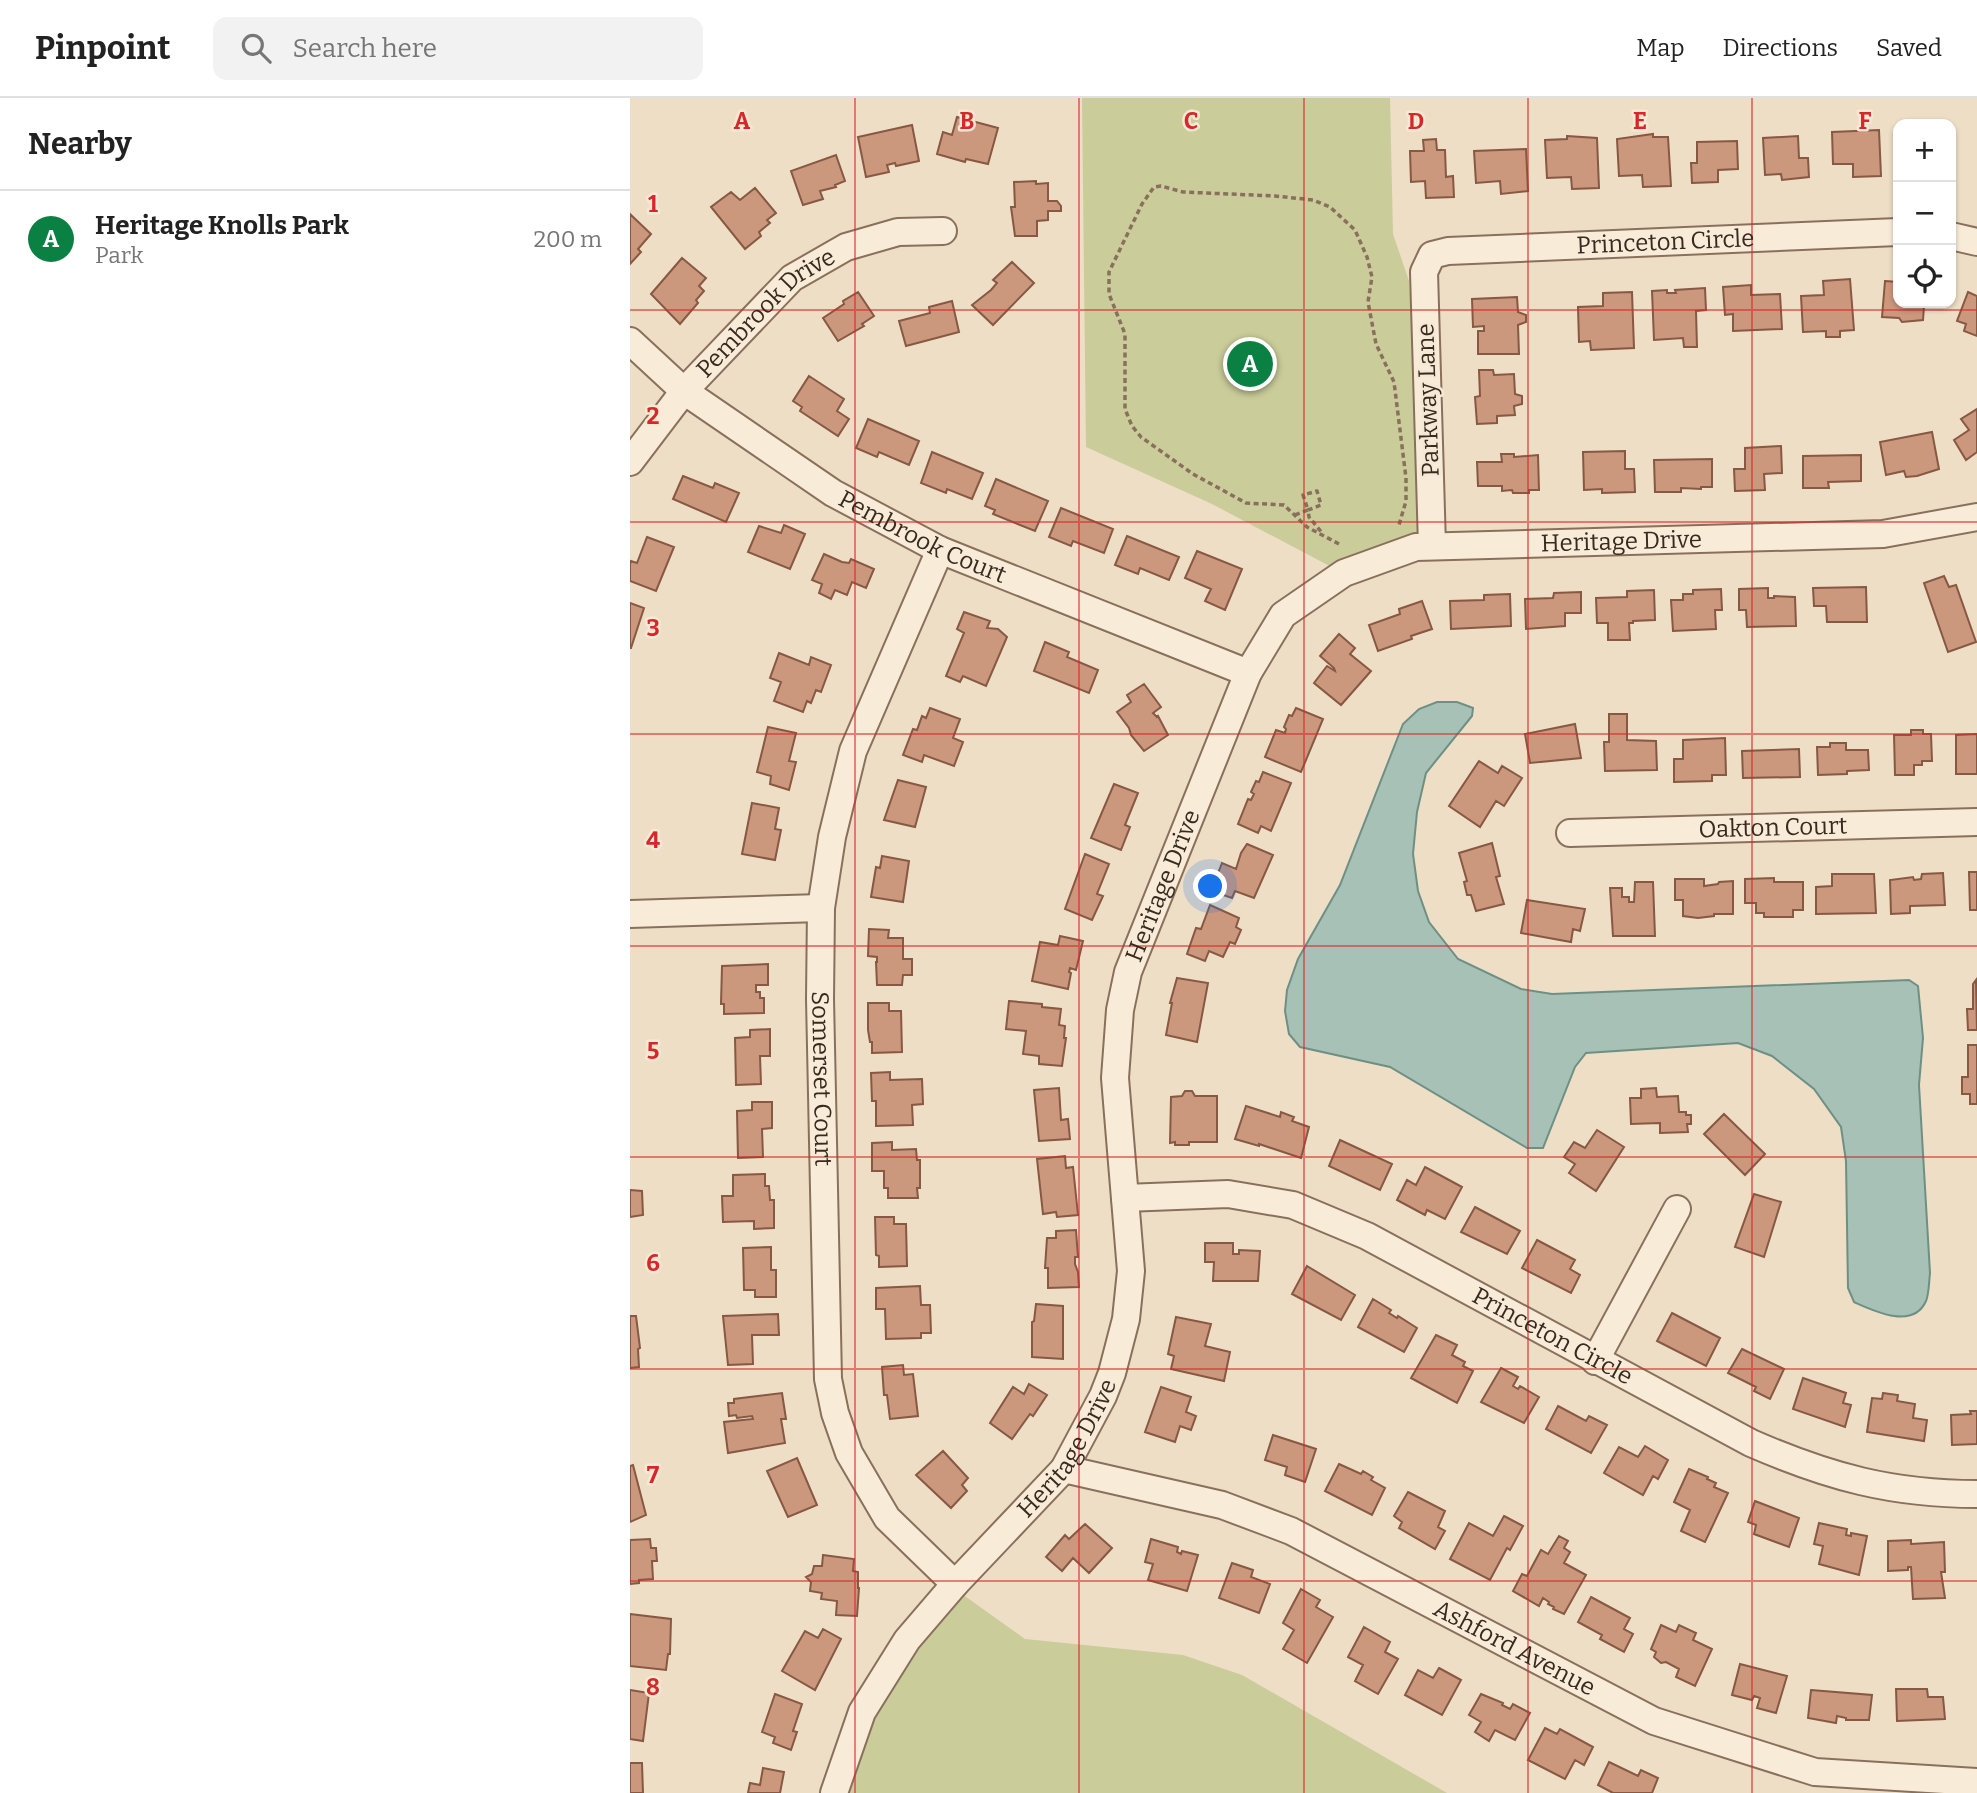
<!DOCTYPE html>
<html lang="en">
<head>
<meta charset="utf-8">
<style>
  :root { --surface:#fff; --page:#f2f2f2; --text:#222; --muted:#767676; --line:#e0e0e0; --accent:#0b8043 }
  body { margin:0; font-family:Bitter,serif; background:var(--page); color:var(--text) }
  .controls { position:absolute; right:21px; top:21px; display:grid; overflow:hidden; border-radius:14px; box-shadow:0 2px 5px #0004 }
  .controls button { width:63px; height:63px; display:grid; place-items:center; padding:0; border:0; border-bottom:2px solid var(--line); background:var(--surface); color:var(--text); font:35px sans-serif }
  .you { position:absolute; left:581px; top:789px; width:24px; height:24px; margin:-18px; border:5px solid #fff; border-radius:50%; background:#1a73e8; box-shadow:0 0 0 10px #1a73e833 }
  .badge { display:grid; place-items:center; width:46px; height:46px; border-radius:50%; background:var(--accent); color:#fff; font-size:23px; font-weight:700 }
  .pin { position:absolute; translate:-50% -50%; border:4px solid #fff; box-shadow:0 2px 7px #0006 }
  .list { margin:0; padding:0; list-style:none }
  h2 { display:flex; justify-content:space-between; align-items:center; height:91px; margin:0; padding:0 28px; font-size:30px }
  h2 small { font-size:23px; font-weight:400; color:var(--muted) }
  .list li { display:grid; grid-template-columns:46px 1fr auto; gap:21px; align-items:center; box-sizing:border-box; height:98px; padding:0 28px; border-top:2px solid var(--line) }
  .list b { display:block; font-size:26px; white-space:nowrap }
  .list p { margin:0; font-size:23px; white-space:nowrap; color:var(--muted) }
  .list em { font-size:23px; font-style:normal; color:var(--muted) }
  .icon { flex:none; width:38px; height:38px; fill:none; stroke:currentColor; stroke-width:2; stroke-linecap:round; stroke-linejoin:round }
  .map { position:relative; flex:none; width:1347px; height:1695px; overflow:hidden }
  header { display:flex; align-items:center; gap:42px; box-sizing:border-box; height:98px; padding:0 35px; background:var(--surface); border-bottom:2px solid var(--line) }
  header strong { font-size:33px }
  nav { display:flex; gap:38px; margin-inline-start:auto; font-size:24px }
  .search { width:490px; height:63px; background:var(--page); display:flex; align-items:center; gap:18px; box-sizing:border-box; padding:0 24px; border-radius:14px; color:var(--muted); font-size:26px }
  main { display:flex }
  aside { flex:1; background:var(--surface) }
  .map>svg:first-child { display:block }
</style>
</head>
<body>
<header>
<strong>Pinpoint</strong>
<div class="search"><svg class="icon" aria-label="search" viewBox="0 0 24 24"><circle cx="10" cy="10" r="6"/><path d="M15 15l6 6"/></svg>Search here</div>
<nav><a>Map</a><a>Directions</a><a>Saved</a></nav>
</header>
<main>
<aside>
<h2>Nearby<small></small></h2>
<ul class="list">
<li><span class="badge">A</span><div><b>Heritage Knolls Park</b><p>Park</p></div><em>200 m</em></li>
</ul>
</aside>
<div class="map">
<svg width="1347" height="1695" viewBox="0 0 1347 1695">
  <rect width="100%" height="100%" fill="#eedec6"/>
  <path fill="#cacc9a" d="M452,0H760L763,136L779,183L799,445L707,472L582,406L456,349Z
    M332,1496L395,1541L553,1557L612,1577L817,1695H218C229,1646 252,1600 279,1558C294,1536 315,1516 332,1496Z"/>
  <path fill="#a7c1b7" stroke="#6e9084" stroke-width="2" d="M807,604H827L843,610L842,618L796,675L787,714L783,756L788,793L799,824L828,861L891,891L922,896L1279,882L1288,888L1293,940L1289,987L1300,1175C1299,1183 1299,1196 1296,1203C1283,1232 1244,1213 1224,1204L1218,1190L1216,1063L1211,1029L1184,991L1142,958L1108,945L956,955L945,969L913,1050H897L760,969L670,949L659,936L655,913L657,892L668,861L710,787L773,626L789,611Z"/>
  <path fill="#cb977d" stroke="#875842" stroke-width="2" d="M327,19L368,30L358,66L336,61L335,64L307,56L313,34L322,37Z
    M282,27L289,63L266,68L265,65L257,67L259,74L236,79L228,39Z
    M1249,32L1251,78L1223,79V66H1203L1202,34Z
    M1023,36V39H1038L1041,88L1013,89L1012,77L989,78L987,41Z
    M937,38L967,40L969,90L942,91L941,79L917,80L915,42L937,41Z
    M1168,38L1169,60H1178L1179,79L1152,82L1151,76L1135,77L1133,40Z
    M806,41L807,52H815L816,79L823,78L824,99L796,100L795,83L781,84L780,53H794L793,42Z
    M1107,43L1108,71L1088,72V84L1062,85L1061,65H1067V44Z
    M896,51L898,93L871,96L870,83L846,85L844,53Z
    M206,57L215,83L205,87L206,89L190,93L193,101L173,107L161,73Z
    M406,83V86L418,85V103H427L431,108V113H418V122L407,123V138H385L381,109H385L384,84Z
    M125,90L146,115L137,122L140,125L129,134L131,138L115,151L81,109L101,94L110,102Z
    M0,116L21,136L8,151L11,154L0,166Z
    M52,160L76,180L69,188L74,193L66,202L68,205L50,226L21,196Z
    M382,164L404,185L363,227L342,207L361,192L367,185L363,182Z
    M1220,181L1224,232L1210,233V239H1196V233L1173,234L1171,198L1194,197L1193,183Z
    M1255,183L1268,184V205H1305V209L1294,208L1293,222L1272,224L1269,220L1252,219Z
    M1121,187V197L1150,196L1152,231L1103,233V216L1095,217L1093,189Z
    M1075,190L1076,212L1066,213L1067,249H1054L1053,240L1024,242L1022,193L1037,192V195H1046L1045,192Z
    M228,194L244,218L232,226L234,228L208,243L193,220L214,206L213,203Z
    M1002,194L1004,250L961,252L960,243L949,244L948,209L973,208V195Z
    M1338,194L1347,198V238L1334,233L1336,226L1327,223Z
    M887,199L888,214L896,217V224L888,227L889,256H848V233H854V228L843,229L842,201Z
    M322,203L329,234L276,248L269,223L300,215L299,209Z
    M849,272H863L864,277L884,276L885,296L892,298V306L884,308L885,317L867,318V325L847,326L845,299L850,298Z
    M179,278L214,301L207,313L219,321L208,338L170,313L172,309L163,303Z
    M1347,311V354L1336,362L1324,342L1339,332L1331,321Z
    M238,321L289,343L279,367L249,354L247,359L226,350Z
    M1302,334L1309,371L1287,378L1276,379L1274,373L1256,377L1250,344Z
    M1151,348L1152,375L1134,376L1135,392L1105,393L1104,371H1115V350Z
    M995,353V371H1004L1005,394L972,395V391L954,392L953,354Z
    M302,354L353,375L342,401L317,391L316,395L291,385Z
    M871,356H884V359L908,357L909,392H899V395H883L882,392L872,393V388H848L847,364H872Z
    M1231,357V383L1198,384L1199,390H1173V358Z
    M1082,361V389H1071V391L1051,390V394H1025L1024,362Z
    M53,378L83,390L85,385L109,395L96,424L43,401Z
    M366,381L418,403L405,433L363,416L365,412L355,408Z
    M431,410L483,431L474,455L443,443L441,448L419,439Z
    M154,427L175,436L160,471L118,454L129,428L151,435Z
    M497,438L549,459L539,482L510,470L508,476L485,467Z
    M17,439L44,449L26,493L0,483V466L1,463L7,465Z
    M567,453L612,471L595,512L575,503L581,491L555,480Z
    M194,456L212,464L219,465L221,461L244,471L236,490L222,484L217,497L205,492L201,501L189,495L192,486L182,482Z
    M1314,478L1319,489L1326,487L1346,544L1318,554L1294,485Z
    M1236,489L1237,524H1197L1196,508H1184L1183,490Z
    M1138,490V500H1144V498L1165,499L1166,528L1117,529L1116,512H1109V491Z
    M1091,491L1092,512H1085L1086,531L1043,533L1041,502H1053V496H1063V492Z
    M1024,492L1025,522L1003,523V525H999L1000,542H978V525H967L966,500L997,499V493Z
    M951,494V515H935V528L896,531L895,501L923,500L924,495Z
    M880,496L881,528L821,531L820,503L854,502V497Z
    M792,503L802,531L781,538L782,541L748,553L739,527L770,516L769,511Z
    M0,505L14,510L1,550H0Z
    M334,514L360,523L357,530L368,531L377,539L356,588L333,578L330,584L316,578L334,535L327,531Z
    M709,536L725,550L720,556L741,573L711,607L684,585L697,568L705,573L704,570L690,558Z
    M415,544L439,554L437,559L468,572L459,595L404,573Z
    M149,555L179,567L181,559L201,567L191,594L186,592L181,605L177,603L173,614L144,603L151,584L140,580Z
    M514,586L531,609L523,615L527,619L528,618L538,637L514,653L501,637L499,630L487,614L501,604L497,597Z
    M300,610L330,621L323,640L333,644L324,668L294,657L292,664L273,657L283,631L287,632L292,618L296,620Z
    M666,610L693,621L671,674L635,659L646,632L655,635L656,631L654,629L659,617L662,618Z
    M979,616H997V642L1026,643L1027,672L975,673L974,644H979Z
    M945,626L951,660L900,665L895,636Z
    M138,629L166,635L159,663L166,664L159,692L140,686L141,678L127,674Z
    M1281,632H1293V636H1301L1302,663H1292V667H1284V677H1265L1264,637H1281Z
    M1347,636V676H1326V637Z
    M1095,640L1096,677H1082V683L1044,684V661H1053V642Z
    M1200,645H1216V652H1238L1239,672L1217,673V676L1188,677L1187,649H1200Z
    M1169,651L1170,679L1113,680L1112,653Z
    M849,663L868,675L872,668L892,680L874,708L866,703L850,729L819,708Z
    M633,674L661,685L641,733L631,728L628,735L608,726L618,701L621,702L624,696L621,694L626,683L629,684Z
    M268,682L296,689L285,729L254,722Z
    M484,686L508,695L495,727L500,729L491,752L461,740Z
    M122,705L149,710L145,731L151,732L145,762L112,756Z
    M862,745L870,778L866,779L874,806L846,813L841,797H837L834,784L837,783L829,755Z
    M617,746L643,757L624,800L605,793L602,800L581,793L592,765L606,771L611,755Z
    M455,756L479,766L467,796L473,798L462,822L435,811Z
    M252,758L279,763L273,804L241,799L246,769L250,770Z
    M1339,774H1347V812H1340Z
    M1313,775L1315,807L1280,808V815L1261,816L1260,782L1283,779L1284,782L1291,781L1292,776Z
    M1202,776H1244L1246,815L1186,816V789L1202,788Z
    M1144,780V784H1173V812H1163V819H1134V815H1126V805H1115V781Z
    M1045,781H1074V788L1088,786L1089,784L1103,783V816H1084V818L1068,820L1053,818V802H1045Z
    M1005,784H1023L1025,838H983L980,790H992V799H999V804H1004Z
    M897,802L955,811L950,833L943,831L941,844L891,835Z
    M580,807L609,820L606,829L611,832L605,846L600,844L593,859L579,853L575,863L557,856L566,830L571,831Z
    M239,831L259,832L258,840H273V861H282V877H273L272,887H247L246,864H247V859L238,858Z
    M430,838L453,843L446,872L440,870L439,874L441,875L438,891L402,883L410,844L428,847Z
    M138,866V887H126V894H130V900H134V915L94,916V906H91L92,868Z
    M547,880L578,885L567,944L536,937L542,905H540Z
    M1346,882L1347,932H1338L1337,911H1343V886Z
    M379,903L412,906V909L431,911L429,927L435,928L434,940H436L432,968L409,966V958L393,956L396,933L376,931Z
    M238,905H259V913H271L272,954L242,955V944H240L238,932Z
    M140,931V958H130L131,986L106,987L105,940L120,939V932Z
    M1338,947H1347V1006H1340V996H1332V979H1338Z
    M260,974V982L292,981L293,1006L282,1007L283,1027L246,1028V1003H242L241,975Z
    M429,990L431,1022L438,1021L440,1041L409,1043L404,992Z
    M1026,990L1027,999L1048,998L1049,1014H1056V1017H1061V1026H1057L1058,1034L1030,1035V1025L1001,1026L1000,1000H1011V991Z
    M555,993H562L565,998H587V1044H559V1047H545V1044L540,1045L541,999L552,998Z
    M122,1004H142V1030L132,1031L133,1059L108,1060L107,1013L122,1012Z
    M616,1008L650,1019L651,1014L664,1019L662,1023L679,1029L671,1060L629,1046V1048L605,1041Z
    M1094,1016L1135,1056L1115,1077L1074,1036Z
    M967,1032L994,1049L966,1093L939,1075L945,1066L934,1059L944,1044L955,1050Z
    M710,1042L762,1066L750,1092L699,1068Z
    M262,1044V1052L286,1051L287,1062H290V1090H287L288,1100H258V1090H254V1073H242V1045Z
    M435,1058L436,1070L443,1069L448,1117L427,1119L426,1114L413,1116L407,1061Z
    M795,1069L832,1089L815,1121L797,1112L795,1117L767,1102L777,1082L786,1087Z
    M135,1076V1088H139L140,1102H144V1130L124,1131V1123L93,1124L92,1098H103V1077Z
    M0,1092L12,1093L13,1117L0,1119Z
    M1124,1096L1151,1104L1134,1159L1105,1149Z
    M845,1109L890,1133L877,1156L831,1134Z
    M245,1119H264V1126H276L277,1168L249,1169V1158L246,1157Z
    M446,1132L448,1159H445V1166L448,1174L449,1189L418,1190V1170H415L417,1140H426V1133Z
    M907,1142L945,1162L940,1171L950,1177L941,1195L892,1170Z
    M575,1145H603V1156H609V1152L630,1153L628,1183H583L584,1164H575Z
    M141,1149V1172H146V1199H125V1192H114L113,1150Z
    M677,1168L725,1197L711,1222L662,1196Z
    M290,1188L291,1207H300L301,1235H291V1240L256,1241L255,1211H246V1190Z
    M743,1201L761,1212L759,1215L767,1220L768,1218L787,1230L774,1254L728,1229Z
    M406,1206L433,1208V1261L402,1259V1224L404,1223Z
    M1042,1215L1090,1240L1076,1268L1027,1243Z
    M148,1216L149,1237H122L123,1266L98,1267L93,1218Z
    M0,1218H6L10,1250L8,1251L9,1269L0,1270Z
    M546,1219L581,1226L575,1248L600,1254L594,1283L541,1271L544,1258L538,1256Z
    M806,1237L827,1247L822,1257L835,1264L833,1268L843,1273L827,1305L781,1280Z
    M1112,1251L1154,1271L1140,1301L1124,1293L1126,1289L1098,1275Z
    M273,1267L274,1277L283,1276L288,1318L260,1321L257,1297H254L252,1269Z
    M871,1270L888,1279L883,1288L888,1291L890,1288L909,1299L894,1325L851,1304Z
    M1173,1280L1216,1295L1213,1305L1221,1307L1215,1329L1163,1311Z
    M399,1286L417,1297L403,1318L400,1316L382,1341L360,1325L383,1289L394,1296Z
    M531,1289L561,1299L556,1314L566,1318L561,1332L550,1328L545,1344L515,1334Z
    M152,1295L156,1321H151L155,1345L98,1355L94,1324L123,1321L122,1318L107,1320L106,1317L99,1318L98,1305H104V1301Z
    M1253,1295L1268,1297L1267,1303L1285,1306L1283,1320L1297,1322L1294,1343L1237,1334L1242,1300L1252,1301Z
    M928,1308L956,1323L959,1318L977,1327L961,1355L916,1331Z
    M1340,1313H1347V1346L1322,1347L1321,1317L1341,1316Z
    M643,1337L686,1351L675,1384L655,1377L657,1369L635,1362Z
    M1015,1348L1038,1362L1028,1381L1023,1378L1013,1397L974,1375L989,1349L1008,1359Z
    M313,1353L338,1380L332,1387L337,1393L321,1410L286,1377Z
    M167,1360L187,1407L158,1419L137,1373Z
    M709,1366L731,1376L733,1373L743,1379L741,1382L755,1390L742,1417L695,1393Z
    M3,1367L16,1417L0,1424V1368Z
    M1059,1371L1078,1379L1077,1381L1086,1385L1084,1389L1098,1395L1075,1444L1051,1433L1060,1412L1044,1404Z
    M778,1394L815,1413L808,1429L815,1433L805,1451L769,1430L772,1424L764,1418Z
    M1125,1403L1169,1420L1159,1449L1124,1436L1126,1427L1118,1424Z
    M874,1418L893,1428L880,1452L877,1450L860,1482L820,1461L839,1425L863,1438Z
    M1189,1425L1217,1431L1216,1437L1221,1438V1435L1237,1438L1229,1477L1189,1466L1193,1448L1184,1446Z
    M455,1426L482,1450L459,1475L443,1460L432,1473L416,1459L435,1437L439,1441Z
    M929,1438L938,1443L934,1450L940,1454L934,1465L956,1477L934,1516L923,1511L924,1509L918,1506L919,1504L913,1500L909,1508L883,1493L892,1476L897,1478L911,1452L918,1456Z
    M20,1441L21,1450H26L27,1463H22L23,1481L9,1482V1485L0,1486V1442Z
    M521,1441L548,1449L547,1454L551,1456L552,1453L568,1457L557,1493L518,1482L523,1466L515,1464Z
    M1281,1442V1446L1314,1444L1315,1474H1311L1315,1500L1283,1501L1281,1469H1278V1472L1258,1473V1443Z
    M193,1457L224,1461L223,1473L228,1474V1490H229L227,1518L206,1517L207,1503L191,1501L192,1495L180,1493L181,1484L176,1479L182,1476L184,1468H192Z
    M602,1465L623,1472L621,1479L640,1486L629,1515L589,1500Z
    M671,1491L690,1502L686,1509L703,1519L677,1565L653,1551L664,1532L653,1525Z
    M961,1499L1000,1520L994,1531L1003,1536L994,1554L970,1541L972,1537L948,1524Z
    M0,1516L41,1521L40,1556H38L36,1572L0,1568Z
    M1031,1527L1046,1534L1049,1527L1066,1535L1063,1542L1082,1551L1065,1588L1046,1579L1049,1571L1036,1564L1031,1565L1024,1559L1026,1554L1021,1551Z
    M734,1529L760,1544L755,1554L768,1561L748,1596L725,1583L733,1567L718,1559Z
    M193,1531L211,1541L185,1592L152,1573L175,1533L188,1540Z
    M1110,1566L1157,1578L1146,1615L1127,1610L1130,1600L1124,1598L1122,1602L1102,1597Z
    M809,1570L831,1582L812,1617L775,1597L788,1572L803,1580Z
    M1266,1591H1297L1298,1599H1313L1315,1621L1267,1623Z
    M0,1592L19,1595L13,1643L0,1641Z
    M1181,1592L1242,1597L1239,1622H1216V1620L1207,1618L1206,1625L1178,1620Z
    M145,1596L172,1606L163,1633L167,1634L161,1652L143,1645L145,1639L132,1634Z
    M851,1596L873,1605L872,1607L880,1611L883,1606L900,1615L885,1642L865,1632L859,1643L845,1634L851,1624L839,1617Z
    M915,1630L927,1636L930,1631L963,1649L954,1667L945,1662L935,1681L898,1662Z
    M979,1664L1008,1678L1011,1672L1028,1680L1022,1695H983L968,1687Z
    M0,1665H12L13,1695H0Z
    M133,1670L154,1674L150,1695H118L120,1685L130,1687Z"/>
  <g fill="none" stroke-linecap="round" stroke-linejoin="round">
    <g stroke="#89705c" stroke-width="30">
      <g id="minor">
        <path d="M1321,138L1347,144"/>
        <path id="s1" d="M0,243L54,293L203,395L310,452L618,575"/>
        <path id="s2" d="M0,364L54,293L162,180L216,149L268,134L313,133"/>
        <path id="s3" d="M802,448L794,174L802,157L818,153L1268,134"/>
        <path id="s4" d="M310,452L223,653L202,739L191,810L190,901L198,1281L205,1315L219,1355L257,1420L325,1486"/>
        <path id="s5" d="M940,735L1347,724"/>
        <path d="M0,816L191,810"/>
        <path id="s6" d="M495,1100L598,1096L663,1107L737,1138L1121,1345C1199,1379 1262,1396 1347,1396"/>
        <path d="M965,1263L1047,1111"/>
        <path id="s7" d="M434,1371L592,1407L661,1433L1024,1623L1185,1674L1347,1684"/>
        <path id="s8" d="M204,1695L232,1614L277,1542L325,1486L434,1371L473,1298L482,1275L496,1221L501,1173L485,980L490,912L498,874L618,575L653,517L714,475L786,449L1253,436L1347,419"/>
      </g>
    </g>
    <path stroke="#89705c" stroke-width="3.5" stroke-dasharray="5 3.5" stroke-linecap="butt" d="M665,417L678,412L673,397L687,393L691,407L678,412L679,419L693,436
      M709,446L677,429L654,407L616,405L563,376L511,339L502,328L495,311V236L479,196V174L512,106L524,89L531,88L553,94L645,98L683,102L700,109L725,132L737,159L742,179L738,204L746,246L764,284L776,380V403L769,427"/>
    <use href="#minor" stroke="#f8ecd9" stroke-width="26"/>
  </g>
  <path fill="none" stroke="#d62828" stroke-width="2" stroke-opacity="0.55" d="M225,0V1695M449,0V1695M674,0V1695M898,0V1695M1122,0V1695M0,212H1347M0,424H1347M0,636H1347M0,848H1347M0,1059H1347M0,1271H1347M0,1483H1347"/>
  <g text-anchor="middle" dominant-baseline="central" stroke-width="5" stroke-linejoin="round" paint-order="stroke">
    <g font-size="24" fill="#392a1f" stroke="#f5e9d5">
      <text stroke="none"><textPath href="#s3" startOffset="527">Princeton Circle</textPath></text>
      <text stroke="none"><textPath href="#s2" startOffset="203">Pembrook Drive</textPath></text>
      <text transform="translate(798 302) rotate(-92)">Parkway Lane</text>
      <text stroke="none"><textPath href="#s1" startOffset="354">Pembrook Court</textPath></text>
      <text stroke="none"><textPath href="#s8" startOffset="1661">Heritage Drive</textPath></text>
      <text stroke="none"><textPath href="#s5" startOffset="203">Oakton Court</textPath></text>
      <text stroke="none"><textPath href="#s8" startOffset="1008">Heritage Drive</textPath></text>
      <text stroke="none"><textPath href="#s4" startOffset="550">Somerset Court</textPath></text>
      <text stroke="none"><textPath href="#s6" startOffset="460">Princeton Circle</textPath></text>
      <text stroke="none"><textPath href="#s8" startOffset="422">Heritage Drive</textPath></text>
      <text stroke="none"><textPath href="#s7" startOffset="488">Ashford Avenue</textPath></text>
    </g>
  </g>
  <g font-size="23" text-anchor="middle" font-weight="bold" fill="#d62828" stroke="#f5e9d5" stroke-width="5" stroke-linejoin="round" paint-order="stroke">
    <text x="112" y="31">A</text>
    <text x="337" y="31">B</text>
    <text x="561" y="31">C</text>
    <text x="786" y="31">D</text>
    <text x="1010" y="31">E</text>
    <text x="1235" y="31">F</text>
    <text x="23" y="114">1</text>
    <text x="23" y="326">2</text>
    <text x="23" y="538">3</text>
    <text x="23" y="750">4</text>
    <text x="23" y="961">5</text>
    <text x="23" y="1173">6</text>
    <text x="23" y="1385">7</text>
    <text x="23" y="1597">8</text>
  </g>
</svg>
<div class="controls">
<button>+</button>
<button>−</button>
<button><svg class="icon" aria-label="locate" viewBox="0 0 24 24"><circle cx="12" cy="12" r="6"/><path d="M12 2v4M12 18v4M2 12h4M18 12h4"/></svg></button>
</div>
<div class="you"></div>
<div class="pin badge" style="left:620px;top:266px">A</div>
</div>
</main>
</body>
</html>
